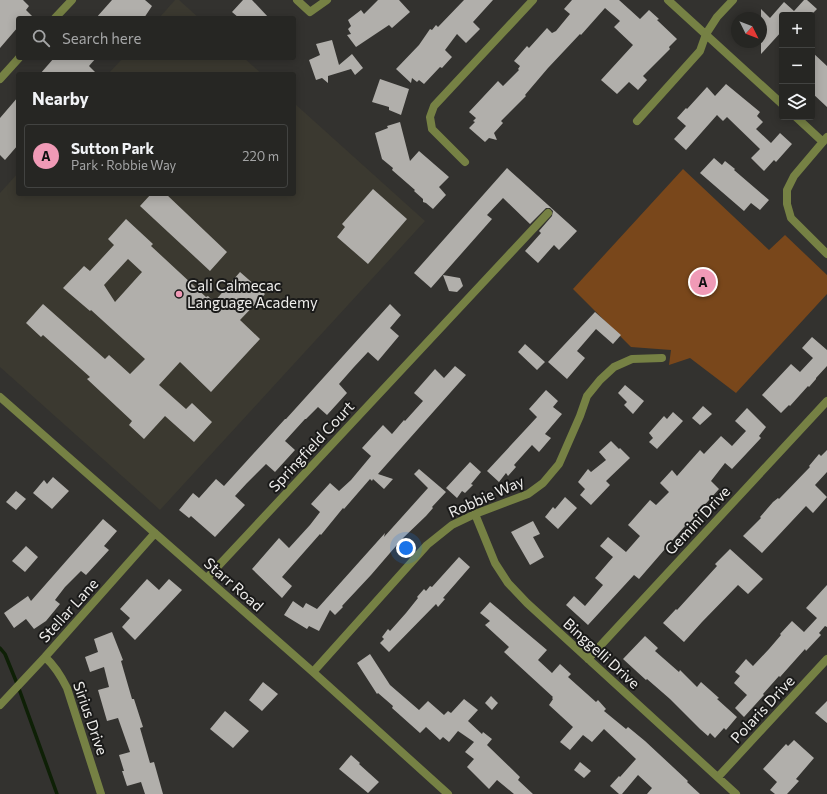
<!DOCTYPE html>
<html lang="en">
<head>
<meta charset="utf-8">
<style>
  :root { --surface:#262623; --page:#2e2e2b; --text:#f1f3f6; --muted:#a4a5a6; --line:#424341; --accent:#f09ab6 }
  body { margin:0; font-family:Commissioner,sans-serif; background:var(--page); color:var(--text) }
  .controls { position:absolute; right:12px; top:12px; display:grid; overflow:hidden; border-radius:4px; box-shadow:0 2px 10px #0003 }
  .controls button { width:36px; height:36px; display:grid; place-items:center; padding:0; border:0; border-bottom:1px solid var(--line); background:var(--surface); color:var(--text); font:20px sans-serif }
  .compass { position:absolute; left:731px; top:12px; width:36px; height:36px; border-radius:50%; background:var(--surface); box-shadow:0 2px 10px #0003; rotate:132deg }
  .you { position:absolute; left:406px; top:548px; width:14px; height:14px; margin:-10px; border:3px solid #fff; border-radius:50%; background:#1a73e8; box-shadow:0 0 0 6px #1a73e833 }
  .badge { display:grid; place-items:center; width:26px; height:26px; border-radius:50%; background:var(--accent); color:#111; font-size:13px; font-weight:700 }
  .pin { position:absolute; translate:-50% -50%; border:2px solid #fff; box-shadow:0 1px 4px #0006 }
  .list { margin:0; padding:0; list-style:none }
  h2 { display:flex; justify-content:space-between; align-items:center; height:52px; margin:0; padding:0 16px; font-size:17px }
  h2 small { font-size:13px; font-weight:400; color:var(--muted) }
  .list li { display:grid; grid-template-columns:26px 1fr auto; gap:12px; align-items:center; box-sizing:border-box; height:64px; margin:0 8px 8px; padding:0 8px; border:1px solid var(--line); border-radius:4px }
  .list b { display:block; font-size:15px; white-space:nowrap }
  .list p { margin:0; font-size:13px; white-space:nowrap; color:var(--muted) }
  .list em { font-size:13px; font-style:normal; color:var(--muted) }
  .icon { flex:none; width:22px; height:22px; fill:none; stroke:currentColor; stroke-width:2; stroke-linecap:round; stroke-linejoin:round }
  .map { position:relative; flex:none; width:827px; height:794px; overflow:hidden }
  .search { position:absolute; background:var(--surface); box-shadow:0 2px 10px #0003; left:16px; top:16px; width:280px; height:44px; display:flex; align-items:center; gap:10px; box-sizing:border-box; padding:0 14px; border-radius:4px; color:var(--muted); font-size:15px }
  .panel { position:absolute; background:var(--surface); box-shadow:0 2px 10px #0003; left:16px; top:72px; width:280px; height:124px; border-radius:4px }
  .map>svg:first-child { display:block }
</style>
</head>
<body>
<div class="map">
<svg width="827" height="794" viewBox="0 0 827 794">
  <rect width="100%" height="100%" fill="#33322f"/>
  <path fill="#3b3930" d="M175,0H179L199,18H159Z
    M123,58H244L262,74H108Z
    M294,103L425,221L160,510L0,367V193L18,173V194H294Z"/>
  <path fill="#79471b" d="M683,169L769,250L785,235L827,275V294L736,393L690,358L669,365L671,350L631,347L573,289Z"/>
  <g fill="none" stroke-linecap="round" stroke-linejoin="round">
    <path stroke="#0e2006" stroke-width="3.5" d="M0,648L5,654L18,686L57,794"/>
  </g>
  <path fill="#b1afab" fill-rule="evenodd" d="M0,0H23L29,6L26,10L34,18H18V27L0,48Z
    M112,0H145L152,6L144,18H96Z
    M243,0H252L269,18H239L232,12Z
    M378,0H399L410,12L392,28L389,25L356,47L347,35L351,34L348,29L351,26L348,20L361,10L364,14Z
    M464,0H493L473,22L480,29L466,43L457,34L445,50L452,57L442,68L440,67L424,84L419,80L417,82L412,78L411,83L396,69L419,45L430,29L432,30L436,25L438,27Z
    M572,0H619L640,19L649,10L659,19L657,20L677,39L669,47L670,49L643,76L647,80L638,90L629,82L617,94L601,80L633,45L614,27L620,21L605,8L581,35L580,34L548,68L525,95L526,96L501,121L503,123L494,133L497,140L489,138L485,142L469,128L475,122L473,121L476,118L469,112L498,81L503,86L519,70L518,69L520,66L514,61L527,46L529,48L547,28L552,33L556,31L570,14L564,9Z
    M804,0H807L817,9L811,15H782V31L761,54V9L770,18L784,2L794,11Z
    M332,40L339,65L352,54L363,68L355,75L351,69L328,76V83L322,78L316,80L309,60L320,55L316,44Z
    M812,52L827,66V107L812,93Z
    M54,58H96L89,66L97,74H40Z
    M380,79L409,89L401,115L389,110V107L372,102Z
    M726,84L760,112L757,116L763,122L756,129L771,143L780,133L792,144L776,162L774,160L764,171L751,158L760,149L727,117L723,121L717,115L686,150L674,139L686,126L677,118L686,108L687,109L707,87L715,96Z
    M18,97V145L5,160L0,155V118Z
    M400,122L410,161L419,151L449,177L439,187L446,195L433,209L426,203L423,202V199L414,191L415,190L392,170L393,168L382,159L375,133L388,128L387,126Z
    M714,158L722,165L725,161L735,169L734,170L769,200L760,210L751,203L744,211L700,173Z
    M507,168L577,231L559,250L554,245L538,263L525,251L541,233L539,231L552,216L553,211L550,208H546L530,224L503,198L487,215L492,219L431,288L414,273Z
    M373,189L407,219L368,264L337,237L345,227L342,224Z
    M151,194H166L227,252L210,271L140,206Z
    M126,219L153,244L151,246L206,297L208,296L214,302L240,272L265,294L240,320L260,339L211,392L180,362L159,385L186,409L192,403L212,422L194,442L165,416L144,439L129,425L132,421L87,379L90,377L43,335L41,337L26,323L43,304L105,359L109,355L130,374L145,359L91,310L90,311L63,288L84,266L90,271L114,245L108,239ZM128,259L142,272L115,302L104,285Z
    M443,275L460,278L463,286L457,292L449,291Z
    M390,304L401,315L390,328L399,336L378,361L368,352L354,367L339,384L347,393L327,415L318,407L306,419H305L285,441L295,450L275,472L266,464L247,483L235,496L245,505L215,537L191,516L189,518L179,510L193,493L199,498L216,479L224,486L285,419H286Z
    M595,312L621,335L613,344L596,329L577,351L585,358L567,379L548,362Z
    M812,337L827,350V366L816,378V379L809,387L808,386L790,406L789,405L781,413L762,395L791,364L800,372L813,358L802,348Z
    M525,344L545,362L537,370L518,352Z
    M455,366L466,375L378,474L393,479L384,489L373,479L372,481L370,479L344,509L343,508L321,535L320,534L282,577L292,586L282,598L252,569L279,538L289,548L310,525L320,512L311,504L330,483L339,491L351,480L371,456L362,448L383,425L392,434L404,420L405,421L423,401L414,393L435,369L444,378Z
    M625,385L644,401L633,414L624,405L627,402L618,393Z
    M546,390L558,401L553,407L562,414L545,434L551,438L539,452L532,445L514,465L516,467L508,476L506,473L499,482L487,471L537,417L529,409Z
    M703,406L712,414L700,425L692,418Z
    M747,408L766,427L759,436L761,438L732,469L725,463L711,481L719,489L700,510L701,511L686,527L685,526L639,579L634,575L588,625L566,605L574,596L585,606L603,585L595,578L613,557L600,546L608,537L626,552L640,536L628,525L650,500L656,505L669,492L660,483L672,470L677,476L700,450L704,454L721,436L732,446L746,431L735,421Z
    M673,412L683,421L657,449L649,442L653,438L649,433L664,416L667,419Z
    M611,441L619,449L620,448L630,458L606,481L610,485L591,505L580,495L585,489L578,482L588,469L591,472L606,460L599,452Z
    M827,450V472L815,485L827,497L813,513L806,506L762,553L743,536L761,518L760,517L773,502L778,498L779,499L810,467L809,466L819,454L821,456Z
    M470,462L481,472L471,484L473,485L465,493L462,491L457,498L446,488Z
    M419,469L446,492L432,507L433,508L426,516L402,539L371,575L342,606L343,607L335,615L330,610L319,631L309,626L307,629L284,615L293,601L303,608L306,603L317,609L385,533L384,537L428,488L414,474Z
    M53,477L69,491L52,509L33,493L44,480L47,484Z
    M16,491L26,499L16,510L6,502Z
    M565,497L577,508L558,529L545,517L553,507L555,509Z
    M103,519L117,531L104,546L109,550L86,575L81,571L65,587L55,600L60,604L46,621L34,629L26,619L14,628L4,613L28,596L31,601Z
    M533,521L540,534L533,537L544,557L530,565L511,532Z
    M26,546L38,557L25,572L12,561Z
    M730,549L763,579L748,594L738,585L702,622L684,642L663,623L676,609L677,610L717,566L715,564Z
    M459,557L470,567L443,598L445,599L438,607L436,604L389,652L380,643L384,639L382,637L388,629L390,631L406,613L418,598L417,597L424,589L426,591L430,586L432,587Z
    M147,579L159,590L169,579L182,590L135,640L122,627L130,618L120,609Z
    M827,585V627L825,626L819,633L821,635L806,651L805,649L780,677L779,676L763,694L764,695L744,717L735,708L747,695L734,683L740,676L735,672L746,659L753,666L769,649L781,635L780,634L792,621L804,632L817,618L806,608Z
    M490,602L547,650L538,660L552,673L560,664L571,674L568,677L596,702L598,700L606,709L604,711L626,729L628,727L645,741L688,781L687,782L700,794H647L652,788L638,775L622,794H619L610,786L619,776L620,777L636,759L604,729L592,742L583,735L570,750L560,742L573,727L549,705L553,699L552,698L553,697L504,652L509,647L485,625L490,621L480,613Z
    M112,632L123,660L121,661L132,699H134L143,727L140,728L150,763L154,762L163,794H145L141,782L127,786L122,771H124L119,755L130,752L118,718L107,721L98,690L109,687L104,667L90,672L85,657L98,652L94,639Z
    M645,636L658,648L655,651L679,672L680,670L697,687L701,682L719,698L717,699L737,717L726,730L724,728L715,738L710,733L708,736L700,729L670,699L647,679L646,680L623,659Z
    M370,654L390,685L419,710L428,701L444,715L448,711L451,713L464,699L478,710L468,721L482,734L483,732L492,739L487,745L520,777L518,780L533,794H514L497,780L489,789L467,767L474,759L465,752L474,742L458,731L449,742L443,737L440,740L426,727L420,733L392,708L393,706L378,693L377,694L357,663Z
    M263,682L278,694L262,711L249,700Z
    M491,696L498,703L492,710L485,703Z
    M827,701V723L815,713Z
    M225,711L249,731L233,748L210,729Z
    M794,740L814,758L796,779L799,781L787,794H775L770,790L777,782L763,769L786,744L788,746Z
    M351,755L360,763L359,764L379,782L368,793L339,769Z
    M580,762L591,771L584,778L574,770Z"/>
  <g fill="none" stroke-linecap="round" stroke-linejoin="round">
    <path stroke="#768144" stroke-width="8" d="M297,0L310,12L327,0
      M668,0L782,104
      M55,18L72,0
      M0,79L19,58
      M796,117L823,142
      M637,121L700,51L706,34L717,17L733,0
      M827,137L794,176L787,190V204L791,218L827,254
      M465,162L432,129L430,117L434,106L533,0
      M0,397L313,672L448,794
      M475,514L495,563L508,583L527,603L736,794
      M207,578L548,213
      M45,657C55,666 61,676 67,688L101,794
      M588,659L827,401
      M313,672L427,545L452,525L475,514L528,494L543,483L559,464L580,416L587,396L600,380L614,367L632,359L662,358
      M0,705L45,657L155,533
      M718,777L827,659"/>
  </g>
  <circle fill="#f09ab6" stroke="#1a1a19" stroke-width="1.5" cx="179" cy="294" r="4"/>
  <g text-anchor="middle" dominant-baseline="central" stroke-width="4" stroke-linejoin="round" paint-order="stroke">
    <g font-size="15" fill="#eeedeb" stroke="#1a1a19" text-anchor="start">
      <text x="187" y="285">Cali Calmecac<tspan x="187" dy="17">Language Academy</tspan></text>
    </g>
    <g font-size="15" fill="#eeedeb" stroke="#1a1a19">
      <text transform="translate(311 446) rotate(-47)">Springfield Court</text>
      <text transform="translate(486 496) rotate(-24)">Robbie Way</text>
      <text transform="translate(697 520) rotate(-47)">Gemini Drive</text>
      <text transform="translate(234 584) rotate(41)">Starr Road</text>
      <text transform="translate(68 610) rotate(-48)">Stellar Lane</text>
      <text transform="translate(602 653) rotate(42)">Binggelli Drive</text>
      <text transform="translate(762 709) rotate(-47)">Polaris Drive</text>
      <text transform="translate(91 718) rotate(71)">Sirius Drive</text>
    </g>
  </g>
</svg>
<div class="controls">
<button>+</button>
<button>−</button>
<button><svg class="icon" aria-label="layers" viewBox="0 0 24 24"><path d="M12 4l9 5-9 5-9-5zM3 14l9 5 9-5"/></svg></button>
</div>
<svg class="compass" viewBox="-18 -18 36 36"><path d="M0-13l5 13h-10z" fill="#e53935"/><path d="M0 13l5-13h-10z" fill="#a4a5a6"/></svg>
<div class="you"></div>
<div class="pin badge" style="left:703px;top:282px">A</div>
<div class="search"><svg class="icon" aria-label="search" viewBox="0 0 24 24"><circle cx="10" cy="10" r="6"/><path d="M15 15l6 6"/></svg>Search here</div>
<section class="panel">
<h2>Nearby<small></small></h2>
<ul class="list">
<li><span class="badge">A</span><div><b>Sutton Park</b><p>Park · Robbie Way</p></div><em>220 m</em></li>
</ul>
</section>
</div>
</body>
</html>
